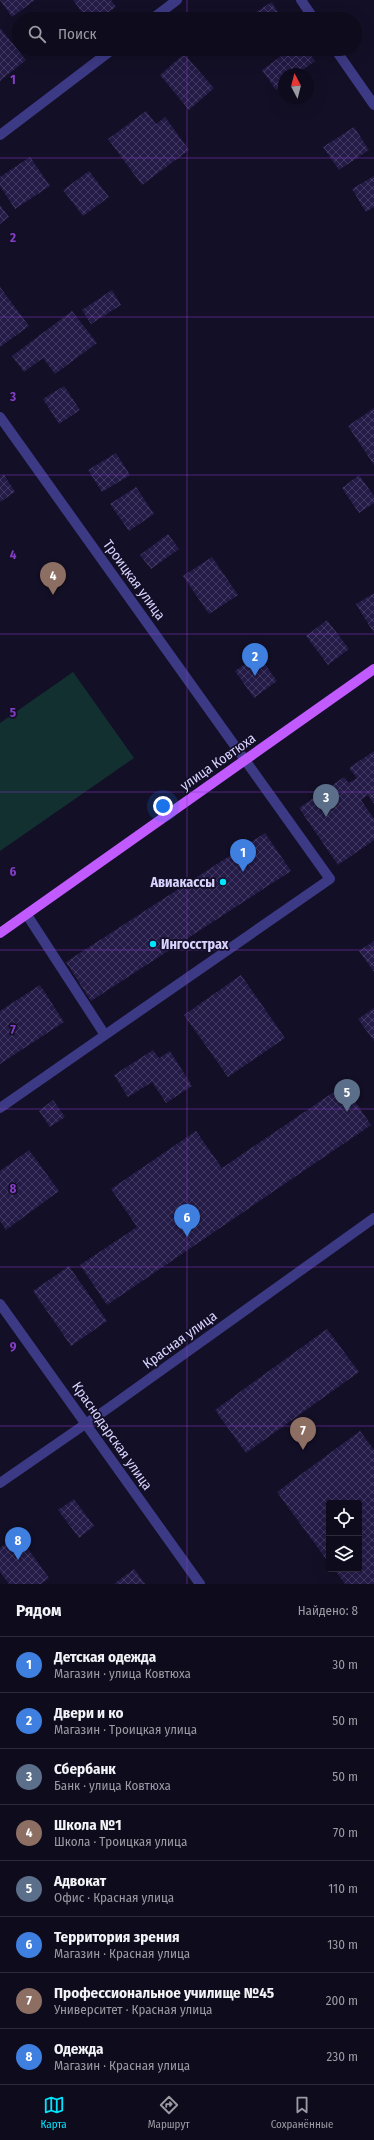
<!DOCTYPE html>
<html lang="ru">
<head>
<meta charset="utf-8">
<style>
  :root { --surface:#0e0b1c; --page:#171425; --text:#f1f3f6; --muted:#9b9ba3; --line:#2e2b3b; --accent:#00e5ff }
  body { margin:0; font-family:"Fira Sans Condensed",sans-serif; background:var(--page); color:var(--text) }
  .controls { position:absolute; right:12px; bottom:12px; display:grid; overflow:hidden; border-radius:4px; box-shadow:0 4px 16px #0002 }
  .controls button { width:36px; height:36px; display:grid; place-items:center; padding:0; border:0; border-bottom:1px solid var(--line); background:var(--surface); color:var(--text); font:20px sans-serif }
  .compass { position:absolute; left:278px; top:68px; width:36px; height:36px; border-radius:50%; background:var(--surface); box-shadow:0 4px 16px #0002; rotate:353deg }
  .you { position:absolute; left:163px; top:806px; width:14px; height:14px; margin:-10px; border:3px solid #fff; border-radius:50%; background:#1a73e8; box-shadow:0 0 0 6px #1a73e833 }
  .badge { display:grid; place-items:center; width:26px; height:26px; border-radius:50%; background:var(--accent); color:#fff; font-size:13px; font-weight:700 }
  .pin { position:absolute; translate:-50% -33px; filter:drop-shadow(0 1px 2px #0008) }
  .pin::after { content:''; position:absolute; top:21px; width:14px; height:12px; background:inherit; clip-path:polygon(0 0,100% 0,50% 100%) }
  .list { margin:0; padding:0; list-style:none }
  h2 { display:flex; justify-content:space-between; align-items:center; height:52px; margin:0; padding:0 16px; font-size:17px }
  h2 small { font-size:13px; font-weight:400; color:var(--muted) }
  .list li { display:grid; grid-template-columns:26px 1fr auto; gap:12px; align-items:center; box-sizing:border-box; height:56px; padding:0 16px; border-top:1px solid var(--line) }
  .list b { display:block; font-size:15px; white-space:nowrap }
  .list p { margin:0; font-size:13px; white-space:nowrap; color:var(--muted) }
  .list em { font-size:13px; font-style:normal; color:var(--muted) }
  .icon { flex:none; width:22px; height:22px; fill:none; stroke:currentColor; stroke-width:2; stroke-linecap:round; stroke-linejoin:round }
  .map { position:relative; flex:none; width:374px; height:1584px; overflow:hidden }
  .search { position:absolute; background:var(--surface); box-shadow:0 4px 16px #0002; left:12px; right:12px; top:12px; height:44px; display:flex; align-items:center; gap:10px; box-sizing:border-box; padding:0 14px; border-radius:22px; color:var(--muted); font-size:15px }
  .sheet { height:500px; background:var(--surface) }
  nav { display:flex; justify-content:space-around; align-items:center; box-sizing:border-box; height:56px; border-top:1px solid var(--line); background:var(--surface); font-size:11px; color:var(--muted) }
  nav a { display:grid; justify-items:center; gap:2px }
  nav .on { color:var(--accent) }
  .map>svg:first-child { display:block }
</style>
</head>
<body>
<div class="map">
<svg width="374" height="1584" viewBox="0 0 374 1584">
  <defs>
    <pattern id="building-cross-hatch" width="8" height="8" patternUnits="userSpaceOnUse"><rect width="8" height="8" fill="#241b47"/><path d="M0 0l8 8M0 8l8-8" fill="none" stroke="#433b63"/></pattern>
  </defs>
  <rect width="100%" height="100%" fill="#130f26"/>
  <path fill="#12302f" d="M73,672L134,758L0,851V723Z"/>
  <path fill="url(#building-cross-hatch)" d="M0,0H35L12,17Z
    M73,0H111L116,7L98,19H87Z
    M272,2L282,19H245Z
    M0,28L26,60L0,81Z
    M291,49H306L315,61L297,74H284V84L276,90L262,70Z
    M184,54L214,88L189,110L160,75Z
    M146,111L156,124L165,117L189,150L142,185L108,139Z
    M354,127L369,150L339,170L323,147Z
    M30,157L50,186L15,209L0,186V177Z
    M89,171L109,197L83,216L63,190Z
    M374,176V207L366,212L352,189Z
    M0,205L9,217L0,224Z
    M0,287L29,326L0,347Z
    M112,290L121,305L91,324L82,310Z
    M72,311L97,343L55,374L43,358L24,372L12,356Z
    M64,386L80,410L59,424L43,399Z
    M374,408V465L348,426Z
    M116,453L130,475L102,492L88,470Z
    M4,475L15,492L0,502V477Z
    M359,475L374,496V503L359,513L342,488Z
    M136,487L154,514L129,531L110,504Z
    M168,534L179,549L151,569L140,555Z
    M212,557L238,595L209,614L183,576Z
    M374,593V633L356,604Z
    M327,620L349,649L328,665L306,636Z
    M258,655L277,681L254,698L235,671Z
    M374,751V804L368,795L361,800L374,819V840L338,865L299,808L344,777L349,783L357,778L349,768Z
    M265,833L291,871L91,1001L66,962Z
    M374,941V972L359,951Z
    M241,975L285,1038L228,1077L184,1015Z
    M40,985L64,1022L0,1064V1011Z
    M374,1008V1041L358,1019Z
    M153,1050L159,1058L170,1051L192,1086L166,1103L152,1082L128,1097L114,1075Z
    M344,1085L371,1125L107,1305L80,1265L137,1227L111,1189L196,1131L222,1168Z
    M53,1100L65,1117L50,1127L39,1111Z
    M29,1150L59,1191L6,1230L0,1221V1171Z
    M69,1266L107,1321L71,1346L33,1291Z
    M327,1329L359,1372L246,1453L215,1410Z
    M360,1431L374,1450V1584H345L334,1569H359V1503H329V1563L277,1492Z
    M74,1499L94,1526L79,1538L58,1510Z
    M18,1535L49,1578L41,1584H9L0,1572V1548Z
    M134,1569L145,1584H114Z"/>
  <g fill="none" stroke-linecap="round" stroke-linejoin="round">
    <path stroke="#3d3a85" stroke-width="10" d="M301,0L314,19
      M152,19L177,0
      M335,49L374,105
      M0,135L113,49
      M0,417L330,879L105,1035
      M0,1108L105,1035L27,915
      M0,1304L200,1584
      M0,1483L110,1407L374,1218"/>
    <path stroke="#c25bff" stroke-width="10" d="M0,933L374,669"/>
  </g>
  <path fill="none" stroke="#843dc5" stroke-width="1" stroke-opacity="0.55" d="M187,0V19M187,49V1584M0,158H374M0,317H374M0,475H374M0,634H374M0,792H374M0,950H374M0,1109H374M0,1267H374M0,1426H374"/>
  <g fill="#00e5ff" stroke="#130f26" stroke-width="1.5">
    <circle cx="223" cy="882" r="4"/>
    <circle cx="153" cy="944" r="4"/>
  </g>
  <g text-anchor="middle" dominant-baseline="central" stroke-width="3.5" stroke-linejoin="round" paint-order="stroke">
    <g font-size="14" fill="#d9d4ff" stroke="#130f26">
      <text transform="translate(134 580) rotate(54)">Троицкая улица</text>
      <text transform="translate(218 762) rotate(-35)">улица Ковтюха</text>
      <text transform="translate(180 1340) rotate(-36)">Красная улица</text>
      <text transform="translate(112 1436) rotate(55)">Краснодарская улица</text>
    </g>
    <g font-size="14" font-weight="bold" fill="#d9d4ff" stroke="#130f26" text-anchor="end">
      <text x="215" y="882">Авиакассы</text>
      <text x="161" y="944" text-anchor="start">Ингосстрах</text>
    </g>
  </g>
  <g font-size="13" text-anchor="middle" font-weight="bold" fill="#843dc5" stroke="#130f26" stroke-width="3.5" stroke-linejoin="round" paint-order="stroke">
    <text x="13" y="84">1</text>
    <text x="13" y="242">2</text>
    <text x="13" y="401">3</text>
    <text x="13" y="559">4</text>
    <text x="13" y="717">5</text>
    <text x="13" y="876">6</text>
    <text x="13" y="1034">7</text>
    <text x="13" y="1193">8</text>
    <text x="13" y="1351">9</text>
  </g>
</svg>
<div class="controls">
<button><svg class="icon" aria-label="locate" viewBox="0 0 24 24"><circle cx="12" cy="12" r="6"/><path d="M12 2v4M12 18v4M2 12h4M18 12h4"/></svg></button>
<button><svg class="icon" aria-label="layers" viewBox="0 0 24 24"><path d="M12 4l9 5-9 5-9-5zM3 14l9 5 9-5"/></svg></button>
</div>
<svg class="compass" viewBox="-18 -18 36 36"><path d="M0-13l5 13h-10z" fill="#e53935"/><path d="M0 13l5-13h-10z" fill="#9b9ba3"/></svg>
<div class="you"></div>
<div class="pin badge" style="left:243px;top:872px;background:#3f7fe0">1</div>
<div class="pin badge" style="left:255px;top:676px;background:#3f7fe0">2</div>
<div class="pin badge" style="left:326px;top:817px;background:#5c6f8a">3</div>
<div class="pin badge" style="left:53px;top:595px;background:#8d6e63">4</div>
<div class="pin badge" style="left:347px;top:1112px;background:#5c6f8a">5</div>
<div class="pin badge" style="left:187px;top:1237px;background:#3f7fe0">6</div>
<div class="pin badge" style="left:303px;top:1450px;background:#8d6e63">7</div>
<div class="pin badge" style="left:18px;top:1560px;background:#3f7fe0">8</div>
<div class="search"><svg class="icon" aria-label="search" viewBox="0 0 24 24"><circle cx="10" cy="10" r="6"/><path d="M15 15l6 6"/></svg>Поиск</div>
</div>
<section class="sheet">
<h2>Рядом<small>Найдено: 8</small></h2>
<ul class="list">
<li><span class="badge" style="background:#3f7fe0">1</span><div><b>Детская одежда</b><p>Магазин · улица Ковтюха</p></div><em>30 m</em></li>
<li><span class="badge" style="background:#3f7fe0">2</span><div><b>Двери и ко</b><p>Магазин · Троицкая улица</p></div><em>50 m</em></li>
<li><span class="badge" style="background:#5c6f8a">3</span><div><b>Сбербанк</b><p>Банк · улица Ковтюха</p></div><em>50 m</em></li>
<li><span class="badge" style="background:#8d6e63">4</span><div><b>Школа №1</b><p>Школа · Троицкая улица</p></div><em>70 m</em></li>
<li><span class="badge" style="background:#5c6f8a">5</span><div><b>Адвокат</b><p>Офис · Красная улица</p></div><em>110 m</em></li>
<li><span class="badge" style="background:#3f7fe0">6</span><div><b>Территория зрения</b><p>Магазин · Красная улица</p></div><em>130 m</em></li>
<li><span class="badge" style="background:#8d6e63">7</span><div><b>Профессиональное училище №45</b><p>Университет · Красная улица</p></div><em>200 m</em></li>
<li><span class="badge" style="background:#3f7fe0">8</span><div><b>Одежда</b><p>Магазин · Красная улица</p></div><em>230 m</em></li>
</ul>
</section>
<nav>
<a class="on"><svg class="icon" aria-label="map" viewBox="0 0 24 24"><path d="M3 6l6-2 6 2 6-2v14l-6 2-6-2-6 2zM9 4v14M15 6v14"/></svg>Карта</a>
<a><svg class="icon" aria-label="directions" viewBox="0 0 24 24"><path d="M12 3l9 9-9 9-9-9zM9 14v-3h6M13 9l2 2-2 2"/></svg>Маршрут</a>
<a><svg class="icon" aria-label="saved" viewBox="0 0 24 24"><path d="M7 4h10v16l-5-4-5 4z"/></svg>Сохранённые</a>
</nav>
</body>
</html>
